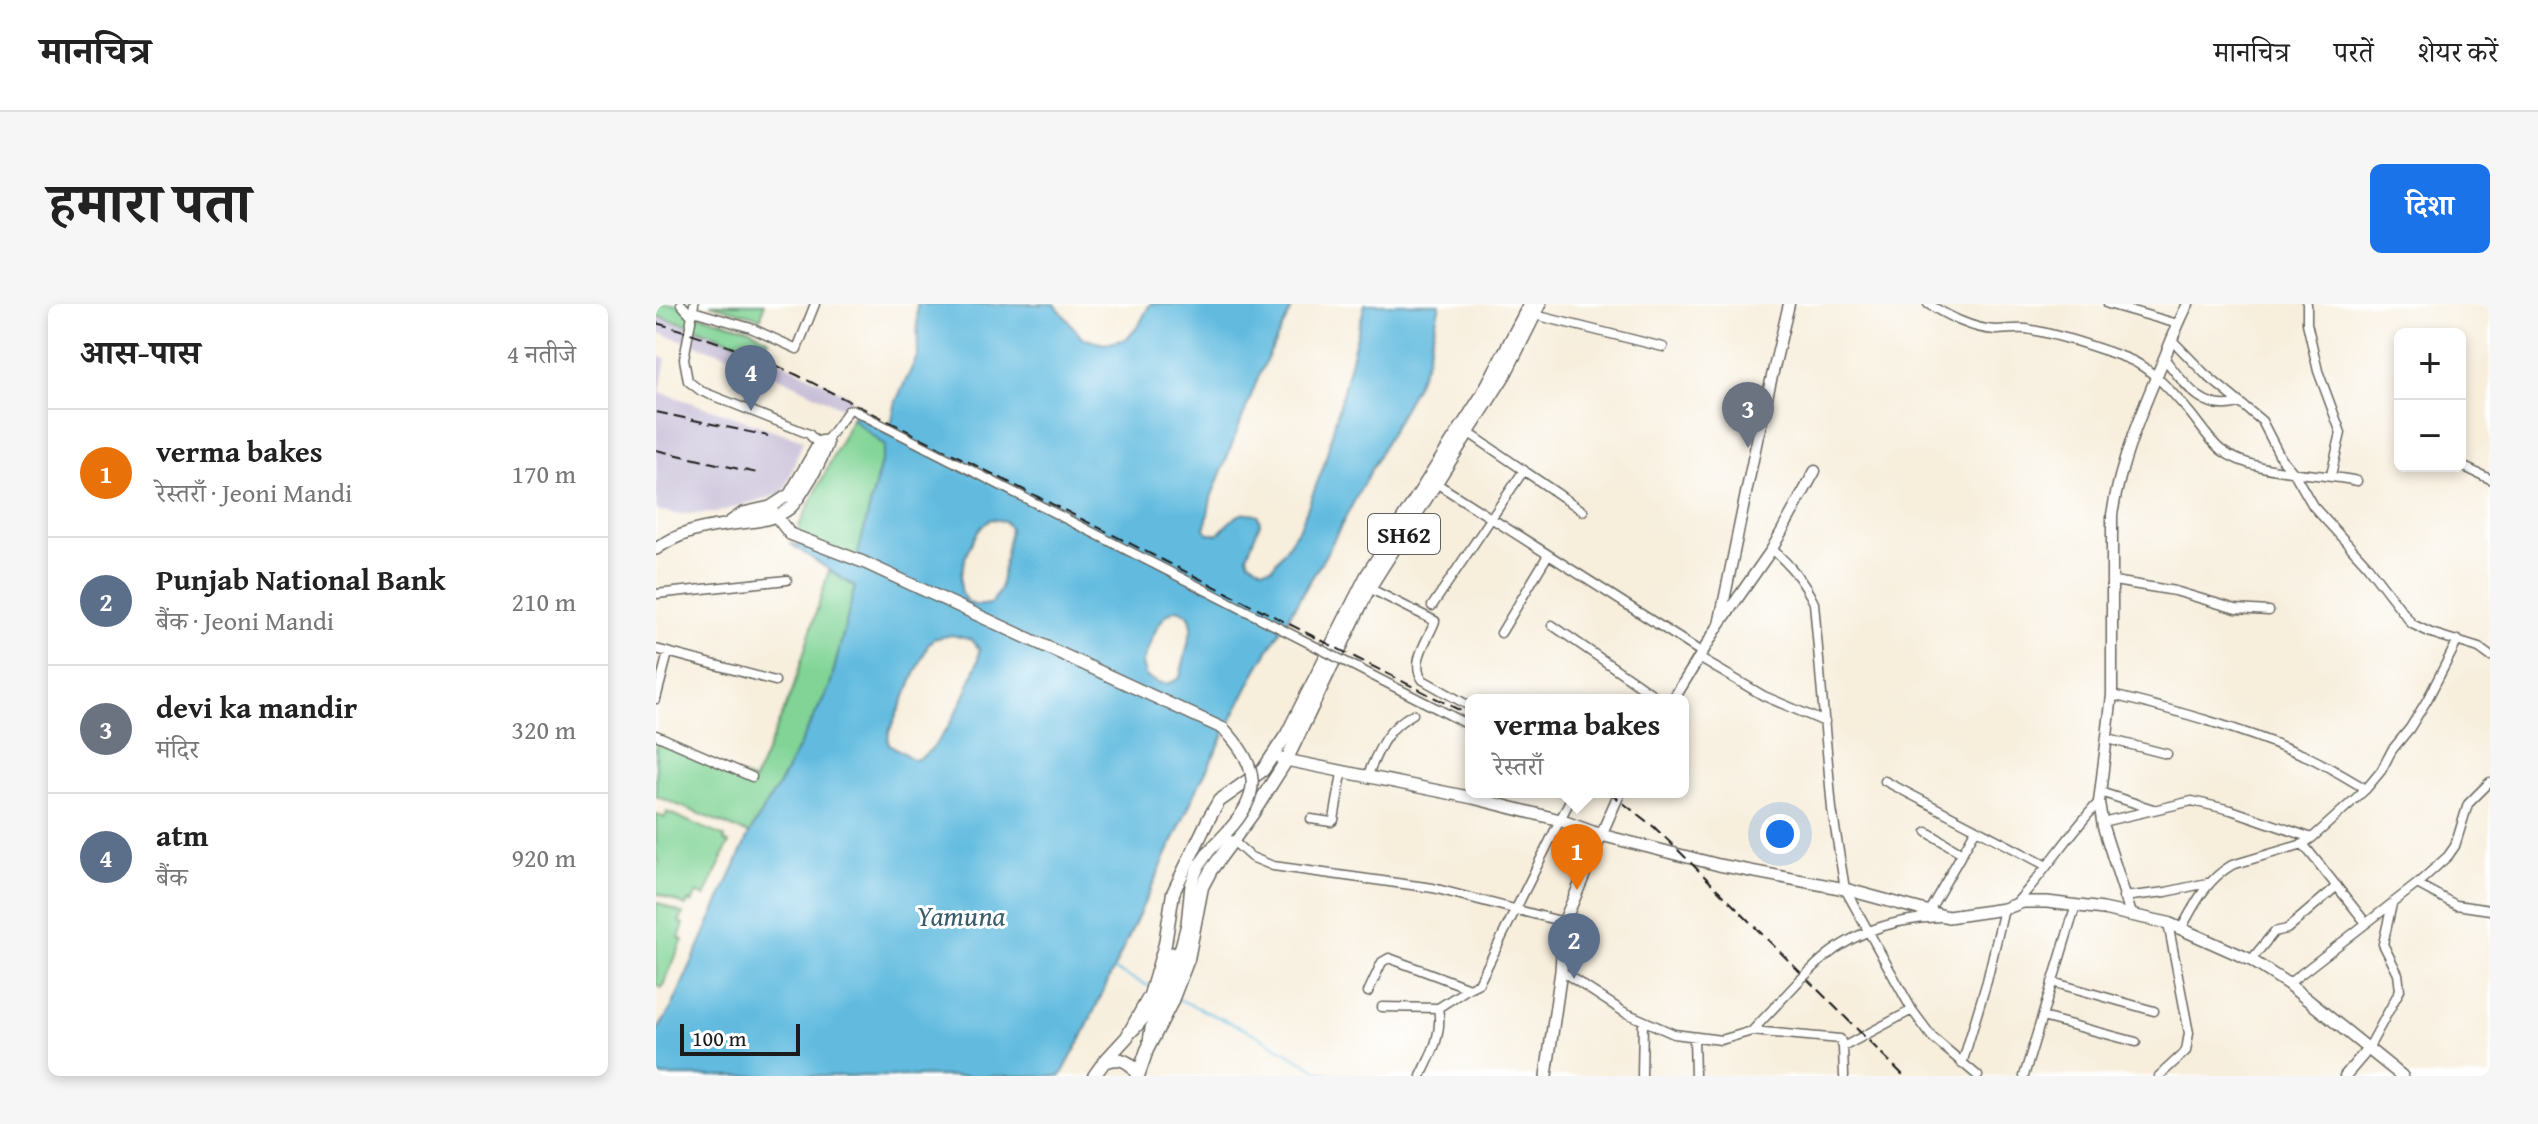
<!DOCTYPE html>
<html lang="hi">
<head>
<meta charset="utf-8">
<style>
  :root { --surface:#fff; --page:#f6f6f6; --text:#222; --muted:#767676; --line:#e0e0e0; --accent:#1a73e8 }
  body { margin:0; font-family:"Gentium Book Plus","Noto Serif Devanagari",serif; background:var(--page); color:var(--text) }
  .controls { position:absolute; right:24px; top:24px; display:grid; overflow:hidden; border-radius:12px; box-shadow:0 4px 12px #0003 }
  .controls button { width:72px; height:72px; display:grid; place-items:center; padding:0; border:0; border-bottom:2px solid var(--line); background:var(--surface); color:var(--text); font:40px sans-serif }
  .scale { position:absolute; left:24px; bottom:20px; width:120px; box-sizing:border-box; padding-left:8px; border:4px solid #1c1c1c; border-top:0; font-size:22px; line-height:28px; white-space:nowrap; color:#1c1c1c; -webkit-text-stroke:6px #fff; paint-order:stroke }
  .you { position:absolute; left:1124px; top:530px; width:28px; height:28px; margin:-20px; border:6px solid #fff; border-radius:50%; background:#1a73e8; box-shadow:0 0 0 12px #1a73e833 }
  .badge { display:grid; place-items:center; width:52px; height:52px; border-radius:50%; background:var(--accent); color:#fff; font-size:26px; font-weight:700 }
  .pin { position:absolute; translate:-50% -66px; filter:drop-shadow(0 2px 4px #0008) }
  .pin::after { content:''; position:absolute; top:42px; width:28px; height:24px; background:inherit; clip-path:polygon(0 0,100% 0,50% 100%) }
  .popup { position:absolute; left:809px; top:390px; width:224px; height:104px; box-sizing:border-box; display:grid; place-content:center; border-radius:12px; background:var(--surface); filter:drop-shadow(0 2px 6px #0005); font-size:26px; white-space:nowrap; color:var(--muted) }
  .popup b { font-size:30px; color:var(--text) }
  .popup::after { content:''; position:absolute; left:50%; top:100%; margin-left:-16px; border:16px solid transparent; border-top-color:var(--surface) }
  .list { margin:0; padding:0; list-style:none }
  h2 { display:flex; justify-content:space-between; align-items:center; height:104px; margin:0; padding:0 32px; font-size:34px }
  h2 small { font-size:26px; font-weight:400; color:var(--muted) }
  .list li { display:grid; grid-template-columns:52px 1fr auto; gap:24px; align-items:center; box-sizing:border-box; height:128px; padding:0 32px; border-top:2px solid var(--line) }
  .list b { display:block; font-size:30px; white-space:nowrap }
  .list p { margin:0; font-size:26px; white-space:nowrap; color:var(--muted) }
  .list em { font-size:26px; font-style:normal; color:var(--muted) }
  .map { position:relative; flex:none; width:1834px; height:772px; overflow:hidden; border-radius:12px }
  header { display:flex; align-items:center; gap:48px; box-sizing:border-box; height:112px; padding:0 40px; background:var(--surface); border-bottom:2px solid var(--line) }
  header strong { font-size:38px }
  nav { display:flex; gap:44px; margin-inline-start:auto; font-size:28px }
  .intro { display:flex; align-items:center; justify-content:space-between; box-sizing:border-box; height:192px; padding:0 48px }
  h1 { margin:0; font-size:56px }
  .button { padding:20px 36px; border-radius:12px; background:var(--accent); color:#fff; font-size:28px; font-weight:700 }
  main { display:flex; gap:48px; padding:0 48px }
  aside { flex:1; background:var(--surface); border-radius:12px; box-shadow:0 4px 12px #0003 }
  .map>svg:first-child { display:block }
</style>
</head>
<body>
<header>
<strong>मानचित्र</strong>
<nav><a>मानचित्र</a><a>परतें</a><a>शेयर करें</a></nav>
</header>
<div class="intro"><h1>हमारा पता</h1><a class="button">दिशा</a></div>
<main>
<aside>
<h2>आस-पास<small>4 नतीजे</small></h2>
<ul class="list">
<li><span class="badge" style="background:#e8710a">1</span><div><b>verma bakes</b><p>रेस्तराँ · Jeoni Mandi</p></div><em>170 m</em></li>
<li><span class="badge" style="background:#5c6f8a">2</span><div><b>Punjab National Bank</b><p>बैंक · Jeoni Mandi</p></div><em>210 m</em></li>
<li><span class="badge" style="background:#6b7280">3</span><div><b>devi ka mandir</b><p>मंदिर</p></div><em>320 m</em></li>
<li><span class="badge" style="background:#5c6f8a">4</span><div><b>atm</b><p>बैंक</p></div><em>920 m</em></li>
</ul>
</aside>
<div class="map">
<svg width="1834" height="772" viewBox="0 0 1834 772">
  <rect width="100%" height="100%" fill="#fff"/>
  <filter id="ink" filterUnits="userSpaceOnUse"><feTurbulence type="fractalNoise" baseFrequency=".0125" numOctaves="2"/><feDisplacementMap in="SourceGraphic" scale="16" xChannelSelector="R" yChannelSelector="G"/><feConvolveMatrix kernelMatrix="1 2 1 2 8 2 1 2 1" color-interpolation-filters="sRGB"/></filter>
  <filter id="wash" filterUnits="userSpaceOnUse"><feTurbulence type="fractalNoise" baseFrequency=".006" numOctaves="4" result="noise"/><feDisplacementMap in="SourceGraphic" scale="32" xChannelSelector="R" yChannelSelector="G"/><feGaussianBlur stdDeviation="1.8" result="paint"/><feColorMatrix in="noise" values="0 0 0 0 0 0 0 0 0 0 0 0 0 0 0 0 0 1.4 0 .05"/><feComposite in="paint" operator="in"/></filter>
  <g filter="url(#wash)">
    <rect width="100%" height="100%" fill="#f7eedc"/>
    <path fill="#c8c0d8" d="M0,12L96,43L196,93L189,105L90,57L0,28Z
      M0,52L10,54L4,88L147,136L128,189L59,209L20,210L0,206Z"/>
    <path fill="#81d496" stroke="#4e7859" stroke-width="2" d="M0,0H40L39,10L94,25L113,36L107,48L27,19L0,12Z
      M54,0H108L105,14Z
      M196,114L229,142L199,263L147,242L143,222Z
      M173,266L199,283L174,382L126,475L93,530L0,492V437L98,477L136,388Z
      M11,508L69,533L68,537L73,539L49,593L41,589L36,599L32,597L30,602L0,589V563L3,557L0,556V510L9,514Z
      M0,598L27,610L23,618L28,620L23,634L27,636L6,684L0,681Z"/>
    <path fill="#62bbdf" stroke="#3f6c7e" stroke-width="2" fill-rule="evenodd" d="M261,0H399L426,34L448,40L471,35L483,21L494,0H638L604,69L555,194L549,225L553,230H562C575,217 583,204 602,211L604,219L591,252L593,257L607,265L616,264L644,223L668,161L709,0H784L771,56L759,83L669,252L600,367L542,483L426,733L405,772H0V729L16,703L93,530L126,475L174,382L199,283L133,239L147,242L199,262L229,142L196,114L199,110L233,130L240,97L262,51ZM335,215L348,217L354,224L344,285L336,299C281,316 310,229 335,215ZM522,305C532,309 535,312 536,323L524,373C512,383 503,380 490,373L486,360C494,342 501,309 522,305ZM296,331L316,336L323,345L322,356C314,383 286,449 258,456L232,439L233,428L272,341L277,335Z"/>
    <g fill="none" stroke-linecap="round" stroke-linejoin="round">
      <path stroke="#62bbdf" stroke-width="2" d="M458,666L493,682
        M520,694L599,730L663,767L677,772"/>
    </g>
  </g>
  <g filter="url(#ink)">
    <g fill="none" stroke-linecap="round" stroke-linejoin="round">
      <g stroke="#69665f" stroke-width="11">
        <path id="minor" d="M25,0L36,12
          M38,0L28,55L32,77L45,87L153,130L162,140
          M1272,0C1292,12 1316,25 1340,26C1352,26 1364,23 1376,26C1407,32 1440,43 1470,54C1495,63 1516,88 1534,109C1544,121 1553,136 1565,146C1598,171 1662,168 1701,177
          M1452,0L1522,20
          M1651,0V19L1662,67L1685,129L1675,171
          M37,7L95,24L141,45L159,0
          M879,11L1007,43
          M1515,35L1549,70L1606,117L1625,154L1638,169L1657,202L1710,260L1756,320L1775,329L1823,344L1834,352
          M1508,54C1528,79 1547,110 1583,99
          M813,129L927,207
          M170,137L193,106H197
          M1804,161L1834,175
          M780,179L1045,348
          M1116,245C1134,261 1147,276 1158,299L1176,505L1189,585L1256,706L1276,733L1322,772
          M1458,277L1519,287L1580,305L1613,307
          M713,284L779,317C773,335 753,358 767,376L815,403
          M0,290L131,276
          M776,302L868,166
          M896,321L1005,396
          M845,329L892,251
          M0,345L119,377
          M1043,354L1108,392L1169,418
          M1456,391C1522,407 1587,425 1650,452C1671,461 1690,474 1710,485
          M0,395L12,349
          M0,431L96,473
          M1452,435L1511,450
          M711,473C723,445 729,425 757,410
          M1229,477L1391,562
          M1444,488L1497,505
          M655,515L675,518L678,516L686,469
          M1446,518L1536,497L1575,506L1656,534
          M1271,528L1306,549
          M576,536L595,553L617,562L777,584L908,618
          M1647,540L1710,619
          M1761,580L1800,601L1834,606
          M1467,593L1510,588L1551,579
          M1360,599C1390,567 1413,530 1443,498
          M1273,607L1320,525
          M1525,625C1539,600 1550,576 1576,561L1647,540L1656,534L1710,485L1725,467L1736,446L1754,424L1771,396L1802,336
          M1595,656L1618,628L1631,625L1681,582
          M905,667L968,708L1018,730L1065,736L1096,727L1184,735L1187,743L1188,772
          M1154,667C1188,631 1234,615 1284,613
          M1396,678L1498,707
          M1632,680L1761,580L1792,552L1799,542L1812,500L1834,478
          M712,688L726,658L733,654L813,684L823,679L918,488
          M726,703L782,704L813,684
          M1386,713L1480,738
          M1096,727L1144,676
          M1038,734L1039,772
          M1187,743L1256,706
          M1712,745L1744,686L1742,670L1727,640L1736,600
          M1306,760L1331,677L1348,605
          M765,772C776,750 787,729 782,704
          M986,772L987,718
          M1368,772L1420,601
          M1503,772L1530,747L1533,729L1512,619"/>
      </g>
      <g stroke="#69665f" stroke-width="13">
        <path id="tertiary" d="M1063,321L1101,136L1133,0
          M1017,396L1063,321L1116,245L1159,167
          M945,531L964,488
          M1475,610L1447,523L1443,498L1456,391V211C1464,158 1486,106 1507,57C1515,38 1522,19 1532,0
          M1689,772L1712,745"/>
      </g>
      <g stroke="#69665f" stroke-width="14">
        <path id="secondary" d="M116,207L134,230
          M0,245C21,230 43,224 69,221C89,218 117,218 134,204C143,196 148,184 155,174C161,163 167,153 171,140L170,137L164,138L134,190L114,203L87,209L71,220
          M625,455L817,494L904,516L945,531L1063,561L1189,585L1292,613L1348,605L1367,598H1391L1447,605L1512,619L1595,656L1632,680L1746,772
          M475,728C498,707 507,679 516,649
          M493,737L495,724L515,681L531,620L535,581L542,563L553,547L571,528
          M890,772L905,667L908,618L945,531"/>
      </g>
      <g stroke="#69665f" stroke-width="15">
        <path id="primary" d="M448,758L471,733L494,691L509,640L517,589L552,516L563,497L607,466L631,430L711,271L825,93L874,0
          M438,772L448,758C462,752 476,756 481,772
          M482,772L491,746L515,699L532,655L546,583L555,566L597,509L630,457L713,284L849,70L884,0"/>
      </g>
      <use href="#minor" stroke="#fff" stroke-width="8"/>
      <use href="#tertiary" stroke="#fff" stroke-width="10"/>
      <use href="#secondary" stroke="#fff" stroke-width="11"/>
      <use href="#primary" stroke="#fff" stroke-width="12"/>
      <path stroke="#1c1c1c" stroke-width="2" stroke-dasharray="12 6" stroke-linecap="butt" d="M0,19C49,32 95,50 141,71L815,412
        M0,108L112,132
        M0,146L101,169
        M953,488L998,523L1022,546L1248,772"/>
      <g stroke="#69665f" stroke-width="11" stroke-linecap="butt">
        <path id="minor-bridge" d="M197,106L815,422
          M1144,676L1154,667"/>
      </g>
      <g stroke="#69665f" stroke-width="14" stroke-linecap="butt">
        <path id="secondary-bridge" d="M134,230L207,258L568,425C603,462 607,490 571,528"/>
      </g>
      <use href="#minor-bridge" stroke="#fff" stroke-width="8"/>
      <use href="#secondary-bridge" stroke="#fff" stroke-width="11"/>
    </g>
  </g>
  <g text-anchor="middle" dominant-baseline="central" stroke-width="6" stroke-linejoin="round" paint-order="stroke">
    <rect fill="#fff" stroke="#606060" stroke-width="2" x="712" y="210" width="72" height="40" rx="6"/>
    <g font-size="24" font-weight="bold" fill="#1c1c1c">
      <text x="748" y="230">SH62</text>
    </g>
    <g font-size="28" font-style="italic" fill="#385c6a" stroke="#fff">
      <text x="305" y="611">Yamuna</text>
    </g>
  </g>
</svg>
<div class="controls">
<button>+</button>
<button>−</button>
</div>
<div class="scale">100 m</div>
<div class="you"></div>
<div class="pin badge" style="left:921px;top:586px;background:#e8710a">1</div>
<div class="popup"><b>verma bakes</b>रेस्तराँ</div>
<div class="pin badge" style="left:918px;top:675px;background:#5c6f8a">2</div>
<div class="pin badge" style="left:1092px;top:144px;background:#6b7280">3</div>
<div class="pin badge" style="left:95px;top:107px;background:#5c6f8a">4</div>
</div>
</main>
</body>
</html>
